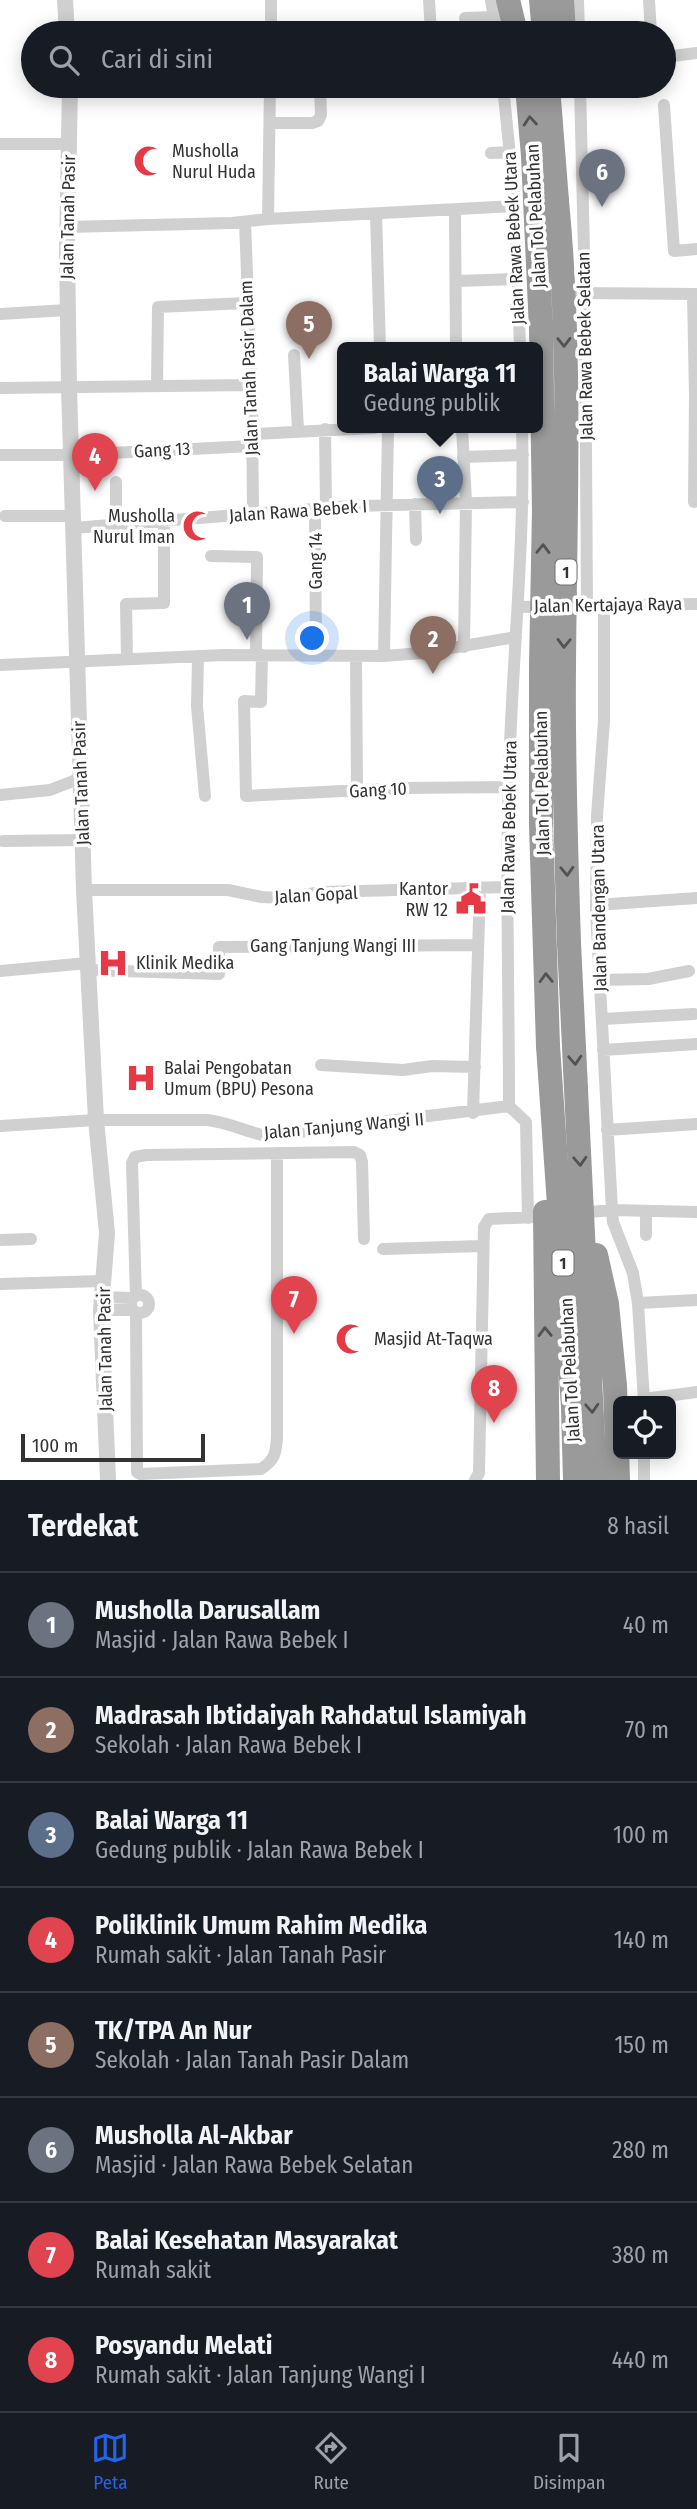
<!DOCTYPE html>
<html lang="id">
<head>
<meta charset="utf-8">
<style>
  :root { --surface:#171b24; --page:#20242c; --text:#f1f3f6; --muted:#9ea1a6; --line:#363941; --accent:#2563eb }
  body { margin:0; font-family:"Fira Sans Condensed",sans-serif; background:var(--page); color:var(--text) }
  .controls { position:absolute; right:21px; bottom:21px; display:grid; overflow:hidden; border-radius:10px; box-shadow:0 4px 18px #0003 }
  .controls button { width:63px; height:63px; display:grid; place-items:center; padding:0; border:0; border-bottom:2px solid var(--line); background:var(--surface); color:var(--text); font:35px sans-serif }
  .scale { position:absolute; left:21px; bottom:18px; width:184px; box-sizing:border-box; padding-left:7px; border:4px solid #333; border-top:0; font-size:19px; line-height:24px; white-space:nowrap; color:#333; -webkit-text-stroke:5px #fff; paint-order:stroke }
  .you { position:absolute; left:313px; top:639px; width:24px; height:24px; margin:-18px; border:5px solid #fff; border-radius:50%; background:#1a73e8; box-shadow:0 0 0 10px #1a73e833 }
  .badge { display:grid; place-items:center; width:46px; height:46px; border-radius:50%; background:var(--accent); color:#fff; font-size:23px; font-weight:700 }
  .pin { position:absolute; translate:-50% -58px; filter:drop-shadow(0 2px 4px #0008) }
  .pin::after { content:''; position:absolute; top:37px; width:24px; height:21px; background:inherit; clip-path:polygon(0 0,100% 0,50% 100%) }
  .popup { position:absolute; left:337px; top:342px; width:206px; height:91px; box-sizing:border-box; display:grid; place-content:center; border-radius:10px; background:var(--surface); filter:drop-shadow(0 2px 5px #0005); font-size:23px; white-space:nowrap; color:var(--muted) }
  .popup b { font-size:26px; color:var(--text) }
  .popup::after { content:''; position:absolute; left:50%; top:100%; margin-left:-14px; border:14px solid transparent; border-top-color:var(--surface) }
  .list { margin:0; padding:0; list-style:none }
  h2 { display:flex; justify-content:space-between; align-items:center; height:91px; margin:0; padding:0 28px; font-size:30px }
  h2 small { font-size:23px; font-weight:400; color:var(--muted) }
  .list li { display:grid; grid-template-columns:46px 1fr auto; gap:21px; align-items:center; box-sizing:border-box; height:105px; padding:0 28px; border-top:2px solid var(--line) }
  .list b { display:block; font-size:26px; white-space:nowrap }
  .list p { margin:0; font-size:23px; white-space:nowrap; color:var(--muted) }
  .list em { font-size:23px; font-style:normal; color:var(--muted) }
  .icon { flex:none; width:38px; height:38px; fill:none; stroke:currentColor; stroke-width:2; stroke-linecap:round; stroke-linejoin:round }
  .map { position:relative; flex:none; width:697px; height:1480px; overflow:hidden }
  .search { position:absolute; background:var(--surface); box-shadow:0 4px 18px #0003; left:21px; right:21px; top:21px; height:77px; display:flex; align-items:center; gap:18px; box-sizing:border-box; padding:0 24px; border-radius:38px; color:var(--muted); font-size:26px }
  .sheet { height:931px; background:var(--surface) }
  nav { display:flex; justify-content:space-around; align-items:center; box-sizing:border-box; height:98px; border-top:2px solid var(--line); background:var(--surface); font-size:19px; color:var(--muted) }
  nav a { display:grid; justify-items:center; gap:4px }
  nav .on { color:var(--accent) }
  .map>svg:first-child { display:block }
</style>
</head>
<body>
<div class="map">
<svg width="697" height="1480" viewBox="0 0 697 1480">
  <rect width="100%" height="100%" fill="#fff"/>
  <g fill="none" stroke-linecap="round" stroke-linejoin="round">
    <path stroke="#d0d0d0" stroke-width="12" d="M429,0L431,33
      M491,0L497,33
      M578,0L579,33
      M649,0L651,33
      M465,18L494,17
      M246,33L271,30
      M271,33V0
      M664,57L697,53
      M503,86L515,206L520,348
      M580,86L585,293L587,606
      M664,105L674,251L697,249
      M270,123H312L318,121L321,115L320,86
      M0,144H70
      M491,153L510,152
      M455,210L456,348
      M376,214L380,348
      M268,219L270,86
      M245,222L252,401L253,515
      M67,227L232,223L268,219L515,206
      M456,281L517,279
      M578,293L697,294
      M693,294L695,396L694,502
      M0,314L67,310
      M294,355L298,430
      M157,386L158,307L246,303
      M0,388L251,385
      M462,428L466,502L464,647
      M522,428C525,535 514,640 510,746C505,866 509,986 509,1106L526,1122L528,1218
      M325,429L326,508
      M252,434L374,428
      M0,455H71L252,446
      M463,457L523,455
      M415,504L416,540
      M315,509L316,655
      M5,516H73
      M116,524V482
      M73,528L351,506L523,502
      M211,556L257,557L256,655
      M604,606V721L597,816L596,911L612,1210L613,1222L633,1273L638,1303
      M519,607L697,604
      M262,655L261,702L244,701L246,796L402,788L510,787
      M198,656L197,706L205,796
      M356,656L357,791
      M384,656L388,428
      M127,659L126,604L164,603V521
      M0,665L224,655L384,656L422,653L516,637
      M0,795L50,790L81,778
      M3,841L83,840
      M84,890H228L262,897L282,898L323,892L507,887
      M596,905L697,898
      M89,970L219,974V947L478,945
      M0,971L88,963
      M599,980L648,979L689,971
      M602,1019L694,1014
      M603,1050L697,1044
      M321,1065L403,1070L432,1066L475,1067
      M473,1113L480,887
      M0,1126L96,1120H207C228,1122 246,1132 267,1136L509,1106
      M607,1130L697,1124
      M578,1213L612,1210L697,1212
      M646,1235V1211
      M0,1240L31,1239
      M383,1249L482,1246
      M0,1284L103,1281
      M131 1304a9 9 0 1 1 18 0a9 9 0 1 1-18 0Z
      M136,1296L132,1163L135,1157L146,1155L354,1152L360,1155L362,1162L364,1239
      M102,1297L132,1298
      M101,1310H132
      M136,1312L137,1472L140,1474L261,1469C275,1460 276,1453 277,1437V1153
      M644,1399L697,1392
      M644,1401L638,1303L697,1300
      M475,1480L479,1473L484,1227L489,1219L536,1217
      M644,1480V1454"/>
    <path stroke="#d0d0d0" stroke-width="16" d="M65,0L67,33
      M70,86L67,249L69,387L84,890L96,1120L107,1233L101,1310L108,1480"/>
    <path stroke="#9a9a9a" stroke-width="24" d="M508,0L516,33
      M541,0L544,33
      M562,0L564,33
      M527,86L533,156
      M548,86L557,201
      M541,666V825L548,1046
      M569,943L581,1193
      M615,1386L618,1480
      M547,1401L548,1480"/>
    <path stroke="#9a9a9a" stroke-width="24" d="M533,156L541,330L544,510L541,666
      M557,201C572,356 565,512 564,667C563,759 566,851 569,943
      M548,1046L573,1407L575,1480
      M581,1193L595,1480
      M545,1212L547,1401
      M596,1255L607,1304L615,1386"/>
  </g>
  <defs><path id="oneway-chevron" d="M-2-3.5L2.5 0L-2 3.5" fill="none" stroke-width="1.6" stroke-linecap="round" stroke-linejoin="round" transform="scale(1.75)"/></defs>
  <g stroke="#525252">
    <use href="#oneway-chevron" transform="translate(530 121) rotate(-95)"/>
    <use href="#oneway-chevron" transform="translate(564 342) rotate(89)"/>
    <use href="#oneway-chevron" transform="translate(543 549) rotate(-89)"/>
    <use href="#oneway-chevron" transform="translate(564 643) rotate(91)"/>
    <use href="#oneway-chevron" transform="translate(567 871) rotate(88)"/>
    <use href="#oneway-chevron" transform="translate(546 978) rotate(-92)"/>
    <use href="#oneway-chevron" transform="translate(575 1060) rotate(87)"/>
    <use href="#oneway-chevron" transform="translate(580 1161) rotate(87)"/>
    <use href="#oneway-chevron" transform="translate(545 1332) rotate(-91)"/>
    <use href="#oneway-chevron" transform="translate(592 1408) rotate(87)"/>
  </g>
  <defs>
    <g id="mosque-bare" transform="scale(2.415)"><path d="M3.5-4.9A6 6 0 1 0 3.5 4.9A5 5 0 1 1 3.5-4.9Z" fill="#e63946" stroke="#fff" stroke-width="2.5" paint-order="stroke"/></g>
    <g id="civic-bare" transform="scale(2.415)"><path d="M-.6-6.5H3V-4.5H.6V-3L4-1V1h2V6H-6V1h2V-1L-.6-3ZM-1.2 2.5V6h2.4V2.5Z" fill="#e63946" stroke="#fff" stroke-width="2.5" paint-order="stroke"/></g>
    <g id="hospital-bare" transform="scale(2.415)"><path d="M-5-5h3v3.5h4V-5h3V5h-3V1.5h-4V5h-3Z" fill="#e63946" stroke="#fff" stroke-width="2.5" paint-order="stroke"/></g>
  </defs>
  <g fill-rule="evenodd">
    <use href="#mosque-bare" x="149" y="161"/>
    <use href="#mosque-bare" x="198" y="526"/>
    <use href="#civic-bare" x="471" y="899"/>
    <use href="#hospital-bare" x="113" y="963"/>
    <use href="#hospital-bare" x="141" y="1078"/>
    <use href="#mosque-bare" x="351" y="1339"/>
  </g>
  <g text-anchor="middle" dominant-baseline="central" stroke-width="7" stroke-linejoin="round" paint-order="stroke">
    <g fill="#fff" stroke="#707070" stroke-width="2">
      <rect x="555.5" y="559.5" width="21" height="25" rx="5"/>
      <rect x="552.5" y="1250.5" width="21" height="25" rx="5"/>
    </g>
    <g font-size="16" font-weight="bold" fill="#333">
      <text x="566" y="572">1</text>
      <text x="563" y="1263">1</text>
    </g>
    <g font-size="18" fill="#333" stroke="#fff" text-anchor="start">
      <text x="172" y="151">Musholla<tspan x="172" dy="21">Nurul Huda</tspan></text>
      <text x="175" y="516" text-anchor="end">Musholla<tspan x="175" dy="21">Nurul Iman</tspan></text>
      <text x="448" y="889" text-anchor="end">Kantor<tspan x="448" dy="21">RW 12</tspan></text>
      <text x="136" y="963">Klinik Medika</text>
      <text x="164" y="1068">Balai Pengobatan<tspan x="164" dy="21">Umum (BPU) Pesona</tspan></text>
      <text x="374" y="1339">Masjid At-Taqwa</text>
    </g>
    <g font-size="18" fill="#333" stroke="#fff">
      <text transform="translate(536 216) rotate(-93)">Jalan Tol Pelabuhan</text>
      <text transform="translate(68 217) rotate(-89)">Jalan Tanah Pasir</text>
      <text transform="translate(514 238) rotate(-93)">Jalan Rawa Bebek Utara</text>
      <text transform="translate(585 346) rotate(-91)">Jalan Rawa Bebek Selatan</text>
      <text transform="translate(249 368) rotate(-92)">Jalan Tanah Pasir Dalam</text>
      <text transform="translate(162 450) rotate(-3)">Gang 13</text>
      <text transform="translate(298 511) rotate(-4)">Jalan Rawa Bebek I</text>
      <text transform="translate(316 561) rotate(-90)">Gang 14</text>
      <text transform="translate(608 605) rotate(-1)">Jalan Kertajaya Raya</text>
      <text transform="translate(81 783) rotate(-92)">Jalan Tanah Pasir</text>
      <text transform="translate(542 783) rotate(-91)">Jalan Tol Pelabuhan</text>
      <text transform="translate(378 790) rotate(-3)">Gang 10</text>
      <text transform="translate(509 827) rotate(-89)">Jalan Rawa Bebek Utara</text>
      <text transform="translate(316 895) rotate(-3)">Jalan Gopal</text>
      <text transform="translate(599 908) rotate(-91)">Jalan Bandengan Utara</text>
      <text x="333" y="946">Gang Tanjung Wangi III</text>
      <text transform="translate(344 1126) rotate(-5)">Jalan Tanjung Wangi II</text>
      <text transform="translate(105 1349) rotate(-91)">Jalan Tanah Pasir</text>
      <text transform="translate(570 1370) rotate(-93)">Jalan Tol Pelabuhan</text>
    </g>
  </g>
</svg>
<div class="controls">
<button><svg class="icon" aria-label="locate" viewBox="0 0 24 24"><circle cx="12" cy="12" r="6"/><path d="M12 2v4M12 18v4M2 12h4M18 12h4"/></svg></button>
</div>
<div class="scale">100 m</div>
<div class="you"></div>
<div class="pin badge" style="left:247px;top:640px;background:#6b7280">1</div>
<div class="pin badge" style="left:433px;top:674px;background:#8d6e63">2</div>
<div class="pin badge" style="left:440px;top:514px;background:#5c6f8a">3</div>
<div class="popup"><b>Balai Warga 11</b>Gedung publik</div>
<div class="pin badge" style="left:95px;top:491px;background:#e0444e">4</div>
<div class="pin badge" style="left:309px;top:359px;background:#8d6e63">5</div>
<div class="pin badge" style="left:602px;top:207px;background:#6b7280">6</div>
<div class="pin badge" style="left:294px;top:1334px;background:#e0444e">7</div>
<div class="pin badge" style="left:494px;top:1423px;background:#e0444e">8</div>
<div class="search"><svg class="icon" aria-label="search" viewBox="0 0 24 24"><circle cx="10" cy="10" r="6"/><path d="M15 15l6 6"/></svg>Cari di sini</div>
</div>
<section class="sheet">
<h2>Terdekat<small>8 hasil</small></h2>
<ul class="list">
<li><span class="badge" style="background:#6b7280">1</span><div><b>Musholla Darusallam</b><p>Masjid · Jalan Rawa Bebek I</p></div><em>40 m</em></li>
<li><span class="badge" style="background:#8d6e63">2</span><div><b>Madrasah Ibtidaiyah Rahdatul Islamiyah</b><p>Sekolah · Jalan Rawa Bebek I</p></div><em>70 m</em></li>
<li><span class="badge" style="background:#5c6f8a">3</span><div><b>Balai Warga 11</b><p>Gedung publik · Jalan Rawa Bebek I</p></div><em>100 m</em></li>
<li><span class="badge" style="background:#e0444e">4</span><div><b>Poliklinik Umum Rahim Medika</b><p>Rumah sakit · Jalan Tanah Pasir</p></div><em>140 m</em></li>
<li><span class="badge" style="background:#8d6e63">5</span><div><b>TK/TPA An Nur</b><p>Sekolah · Jalan Tanah Pasir Dalam</p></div><em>150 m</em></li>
<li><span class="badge" style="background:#6b7280">6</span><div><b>Musholla Al-Akbar</b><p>Masjid · Jalan Rawa Bebek Selatan</p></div><em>280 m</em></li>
<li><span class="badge" style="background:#e0444e">7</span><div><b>Balai Kesehatan Masyarakat</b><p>Rumah sakit</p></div><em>380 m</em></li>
<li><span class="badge" style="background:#e0444e">8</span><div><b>Posyandu Melati</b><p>Rumah sakit · Jalan Tanjung Wangi I</p></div><em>440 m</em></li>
</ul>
</section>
<nav>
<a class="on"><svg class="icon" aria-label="map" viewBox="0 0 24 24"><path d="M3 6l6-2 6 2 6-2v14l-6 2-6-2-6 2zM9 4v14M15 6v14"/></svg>Peta</a>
<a><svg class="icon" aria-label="directions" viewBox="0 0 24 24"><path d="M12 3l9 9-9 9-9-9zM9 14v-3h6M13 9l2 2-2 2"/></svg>Rute</a>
<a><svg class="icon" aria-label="saved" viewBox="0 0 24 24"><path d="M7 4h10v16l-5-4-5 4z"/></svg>Disimpan</a>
</nav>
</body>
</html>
